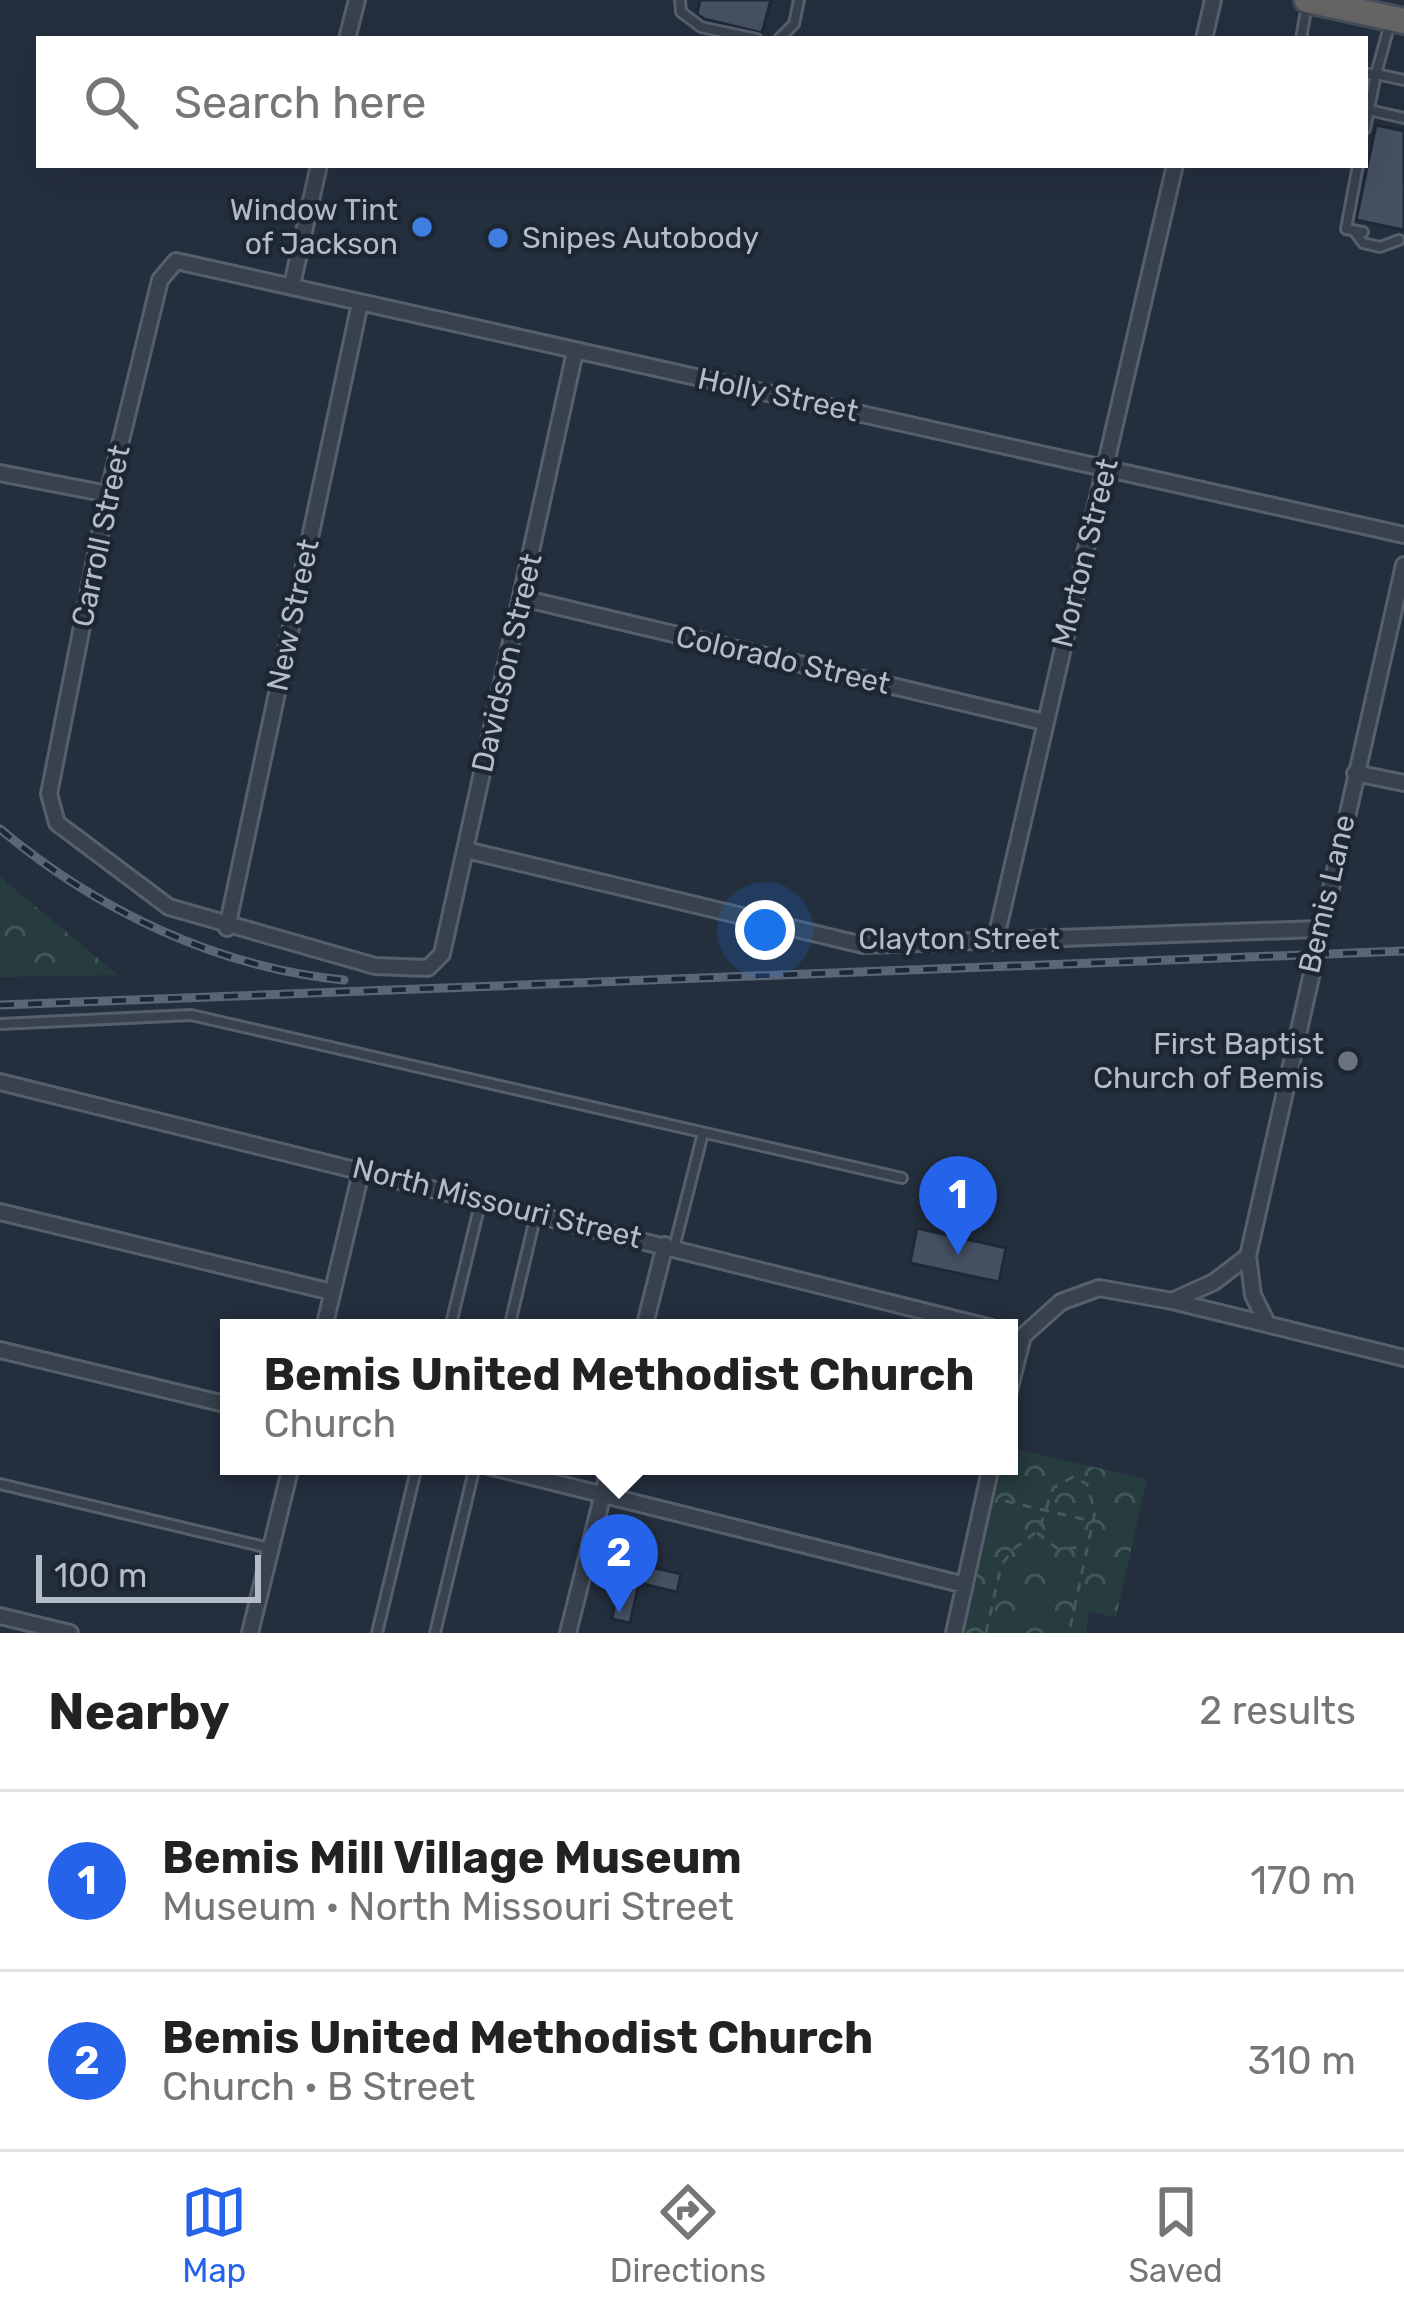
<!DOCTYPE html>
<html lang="en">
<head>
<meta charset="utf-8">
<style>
  :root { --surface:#fff; --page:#f2f2f2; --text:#222; --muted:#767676; --line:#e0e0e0; --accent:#2563eb }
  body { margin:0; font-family:Rubik,sans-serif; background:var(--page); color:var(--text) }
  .scale { position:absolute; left:36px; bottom:30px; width:225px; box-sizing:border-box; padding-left:12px; border:6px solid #b4bcc9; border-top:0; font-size:33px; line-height:42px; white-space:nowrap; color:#b4bcc9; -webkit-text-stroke:9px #1d2633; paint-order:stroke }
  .you { position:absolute; left:765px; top:930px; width:42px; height:42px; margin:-30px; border:9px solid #fff; border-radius:50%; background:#1a73e8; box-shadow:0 0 0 18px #1a73e833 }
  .badge { display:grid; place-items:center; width:78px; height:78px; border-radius:50%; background:var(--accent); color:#fff; font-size:39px; font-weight:700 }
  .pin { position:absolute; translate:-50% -99px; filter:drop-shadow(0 3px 6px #0008) }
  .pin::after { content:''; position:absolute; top:63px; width:42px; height:36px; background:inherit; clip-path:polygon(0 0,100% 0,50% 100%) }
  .popup { position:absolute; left:220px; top:1319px; width:798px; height:156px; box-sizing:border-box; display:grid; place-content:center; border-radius:0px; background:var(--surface); filter:drop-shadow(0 3px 9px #0005); font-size:39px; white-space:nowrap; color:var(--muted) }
  .popup b { font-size:45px; color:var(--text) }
  .popup::after { content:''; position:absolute; left:50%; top:100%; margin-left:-24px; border:24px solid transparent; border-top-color:var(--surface) }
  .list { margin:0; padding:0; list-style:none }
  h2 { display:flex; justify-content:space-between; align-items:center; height:156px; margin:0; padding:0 48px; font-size:51px }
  h2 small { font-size:39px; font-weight:400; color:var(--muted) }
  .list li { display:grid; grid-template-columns:78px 1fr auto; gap:36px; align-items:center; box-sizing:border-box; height:180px; padding:0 48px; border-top:3px solid var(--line) }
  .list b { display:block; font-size:45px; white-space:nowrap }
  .list p { margin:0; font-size:39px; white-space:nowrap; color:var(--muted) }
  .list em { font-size:39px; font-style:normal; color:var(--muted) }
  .icon { flex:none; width:66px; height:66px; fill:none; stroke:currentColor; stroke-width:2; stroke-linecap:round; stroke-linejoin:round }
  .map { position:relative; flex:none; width:1404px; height:1633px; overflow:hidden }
  .search { position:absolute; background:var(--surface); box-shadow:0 12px 48px #0002; left:36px; right:36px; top:36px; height:132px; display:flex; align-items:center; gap:30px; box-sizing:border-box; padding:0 42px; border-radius:0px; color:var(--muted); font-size:45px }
  .sheet { height:516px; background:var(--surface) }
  nav { display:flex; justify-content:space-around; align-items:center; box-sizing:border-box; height:168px; border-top:3px solid var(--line); background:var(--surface); font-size:33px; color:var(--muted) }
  nav a { display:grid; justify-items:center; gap:6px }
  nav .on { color:var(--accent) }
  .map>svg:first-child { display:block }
</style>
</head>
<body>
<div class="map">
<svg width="1404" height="1633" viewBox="0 0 1404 1633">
  <defs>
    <pattern id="forest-crowns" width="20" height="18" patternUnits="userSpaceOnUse" patternTransform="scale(3)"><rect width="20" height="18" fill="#263c3f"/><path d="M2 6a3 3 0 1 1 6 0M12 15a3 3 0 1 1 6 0" fill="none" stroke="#435659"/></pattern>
  </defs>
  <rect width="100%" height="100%" fill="#242f3e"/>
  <path fill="url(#forest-crowns)" d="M0,877L118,975L0,977Z
    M1009,1448L1147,1479L1116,1617L1089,1612L1086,1633H954L991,1466H1009Z"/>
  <path fill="#455162" stroke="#1f2835" stroke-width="3" d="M700,0H771L762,33L704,19L697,14Z
    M1376,125L1404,131V230L1356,220Z
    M917,1228L1006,1248L999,1282L910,1263Z
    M625,1549L649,1554L646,1566L681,1574L677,1592L639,1583L630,1623L612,1619Z"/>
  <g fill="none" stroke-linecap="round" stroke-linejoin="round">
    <g stroke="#565f6c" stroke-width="14">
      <path id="service" d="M680,0L681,12L701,27L757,39
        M779,39L794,24L799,0
        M1301,39L1307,5
        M1365,74H1376L1390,23
        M1369,110L1404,118
        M1365,129L1376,74L1404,80
        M1358,165L1346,229L1363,232
        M1355,232L1363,243L1380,247L1399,240
        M0,1024L191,1015L902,1178
        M674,1248L703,1133
        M450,1328L481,1200
        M509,1328L536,1214
        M0,1484L269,1548
        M377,1633L417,1466
        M435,1633L475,1466"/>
    </g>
    <g stroke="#565f6c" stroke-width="20">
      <path id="minor" d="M347,39L357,0
        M1204,39L1213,0
        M292,285L319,165
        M575,352L442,954L428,968L375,966L169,907L57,823L49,794L108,494L160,280L176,261L1404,535
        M0,473L108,494
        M522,598L1044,722
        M1355,773L1404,783
        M466,850L863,945L1318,929
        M227,928L360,303
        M995,942L1175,165
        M0,1082L992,1328
        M0,1212L332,1292
        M1248,1256L1253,1295L1267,1323
        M1172,1301L1404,1358
        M324,1328L362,1168
        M644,1328L665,1245
        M1023,1336L1061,1302L1099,1288L1172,1301L1214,1282L1248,1256L1404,565
        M0,1350L229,1405
        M1009,1391L1023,1336
        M488,1466L965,1585
        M0,1616L70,1633
        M250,1633L291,1466
        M568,1633L610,1466
        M954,1633L991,1466"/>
    </g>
    <g stroke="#434c59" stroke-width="30">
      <path id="trunk" d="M1307,0L1404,21"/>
    </g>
    <path stroke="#44595c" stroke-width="3" stroke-dasharray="9 9" stroke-linecap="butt" d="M1005,1501L1091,1521
      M1037,1533L1058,1549L1085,1547
      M986,1633L1001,1566L1012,1550L1039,1530L1053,1488L1073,1477L1087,1484L1095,1512L1069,1633"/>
    <use href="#service" stroke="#38414e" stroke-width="8"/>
    <use href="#minor" stroke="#38414e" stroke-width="14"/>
    <use href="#trunk" stroke="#656462" stroke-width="24"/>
    <g stroke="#5a6575" stroke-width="9">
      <path id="rail" d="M0,829C98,911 216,967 344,980
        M0,1005L1404,951"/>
    </g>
    <use href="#rail" stroke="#1d2633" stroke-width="4.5" stroke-dasharray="14" stroke-linecap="butt"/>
  </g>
  <g fill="#3f7fe0" stroke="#1d2633" stroke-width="4.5">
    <circle cx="422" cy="227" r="12"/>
    <circle cx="498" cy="238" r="12"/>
  </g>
  <circle fill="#6b7280" stroke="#1d2633" stroke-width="4.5" cx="1348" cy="1061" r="12"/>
  <g text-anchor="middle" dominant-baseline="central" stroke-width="9" stroke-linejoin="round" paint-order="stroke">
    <g font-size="30" fill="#b4bcc9" stroke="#1d2633" text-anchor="end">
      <text x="398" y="210">Window Tint<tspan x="398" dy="34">of Jackson</tspan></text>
      <text x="522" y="238" text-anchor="start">Snipes Autobody</text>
      <text x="1324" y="1044">First Baptist<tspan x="1324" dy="34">Church of Bemis</tspan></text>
    </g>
    <g font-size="30" fill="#b4bcc9" stroke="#1d2633">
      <text transform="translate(778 395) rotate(12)">Holly Street</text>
      <text transform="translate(101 536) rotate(-78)">Carroll Street</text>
      <text transform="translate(1085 553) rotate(-76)">Morton Street</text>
      <text transform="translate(293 615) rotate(-78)">New Street</text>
      <text transform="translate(783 660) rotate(13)">Colorado Street</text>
      <text transform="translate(507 663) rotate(-77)">Davidson Street</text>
      <text transform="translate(1327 894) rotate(-77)">Bemis Lane</text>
      <text x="959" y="939">Clayton Street</text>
      <text transform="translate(497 1203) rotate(14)">North Missouri Street</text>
    </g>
  </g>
</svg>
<div class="scale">100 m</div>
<div class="you"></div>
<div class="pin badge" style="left:958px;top:1255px">1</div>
<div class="pin badge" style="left:619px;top:1613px">2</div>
<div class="popup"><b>Bemis United Methodist Church</b>Church</div>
<div class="search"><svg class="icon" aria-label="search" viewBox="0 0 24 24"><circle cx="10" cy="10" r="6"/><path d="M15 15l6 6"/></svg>Search here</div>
</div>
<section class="sheet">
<h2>Nearby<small>2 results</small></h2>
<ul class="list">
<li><span class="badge">1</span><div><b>Bemis Mill Village Museum</b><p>Museum · North Missouri Street</p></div><em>170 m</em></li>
<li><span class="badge">2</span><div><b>Bemis United Methodist Church</b><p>Church · B Street</p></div><em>310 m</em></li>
</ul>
</section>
<nav>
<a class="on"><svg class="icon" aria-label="map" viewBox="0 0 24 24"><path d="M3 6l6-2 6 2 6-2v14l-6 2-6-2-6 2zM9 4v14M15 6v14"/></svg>Map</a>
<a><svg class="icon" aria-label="directions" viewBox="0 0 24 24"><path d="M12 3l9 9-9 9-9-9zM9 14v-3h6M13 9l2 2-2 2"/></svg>Directions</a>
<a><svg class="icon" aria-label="saved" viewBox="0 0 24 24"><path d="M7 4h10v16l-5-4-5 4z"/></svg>Saved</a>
</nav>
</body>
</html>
